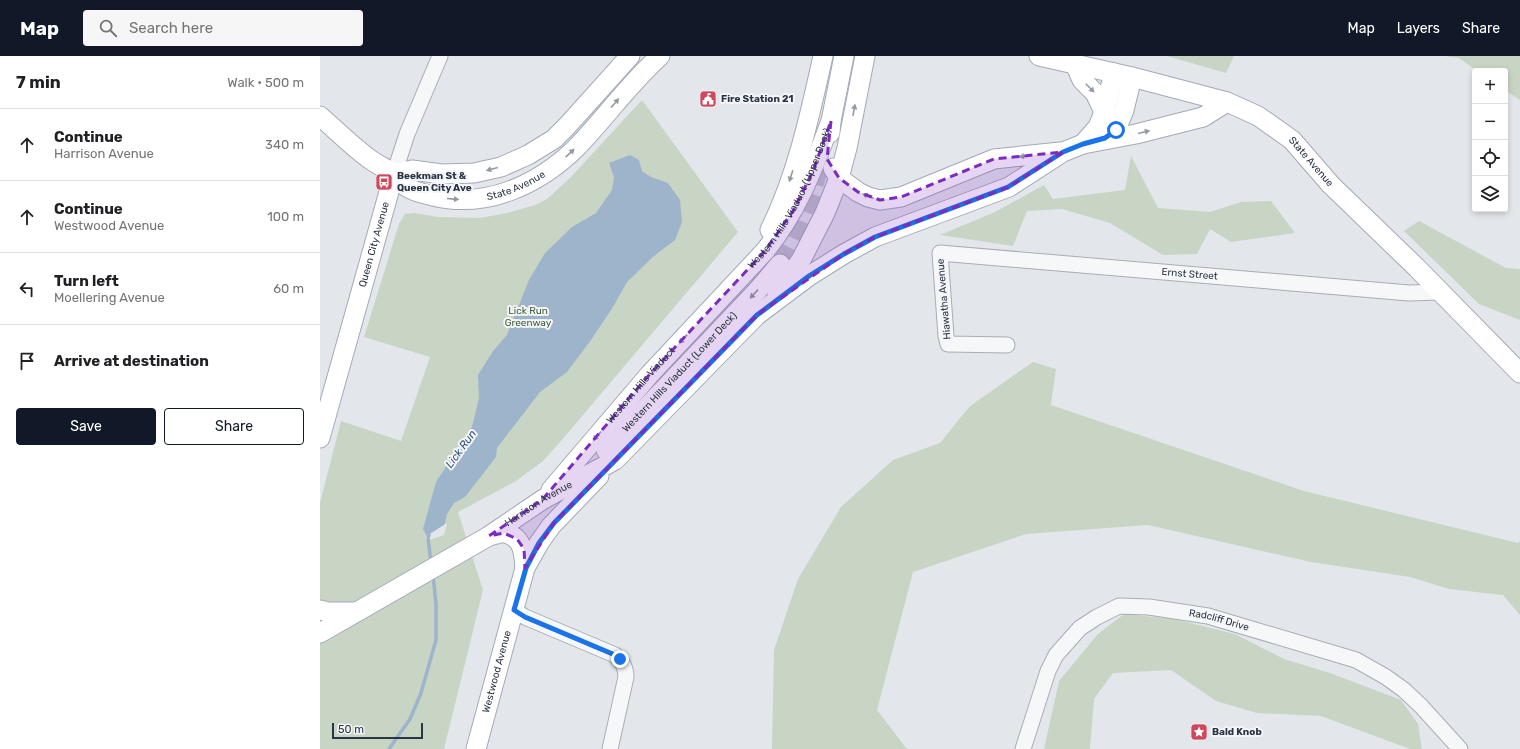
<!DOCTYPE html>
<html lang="en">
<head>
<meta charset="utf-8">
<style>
  :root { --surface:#fff; --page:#f6f6f6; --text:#202124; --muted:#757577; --line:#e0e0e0; --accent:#111827 }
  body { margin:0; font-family:Rubik,sans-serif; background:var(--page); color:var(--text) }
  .controls { position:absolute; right:12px; top:12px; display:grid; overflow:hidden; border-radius:4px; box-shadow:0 2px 6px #0003 }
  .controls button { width:36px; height:36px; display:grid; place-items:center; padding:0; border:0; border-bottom:1px solid var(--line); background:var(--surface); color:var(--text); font:20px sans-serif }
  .scale { position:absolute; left:12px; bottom:10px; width:91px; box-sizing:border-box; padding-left:4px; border:2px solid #2a3443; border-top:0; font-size:11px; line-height:14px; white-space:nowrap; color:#2a3443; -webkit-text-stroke:3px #f3f5f8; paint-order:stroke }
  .stop { position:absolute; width:12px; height:12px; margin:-9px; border:3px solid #1a73e8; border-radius:50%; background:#fff }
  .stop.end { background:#1a73e8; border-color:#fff; box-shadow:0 1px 4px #0008 }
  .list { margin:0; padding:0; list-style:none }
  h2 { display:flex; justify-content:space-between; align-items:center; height:52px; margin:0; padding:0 16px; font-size:17px }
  h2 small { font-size:13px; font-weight:400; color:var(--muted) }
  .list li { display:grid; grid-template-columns:26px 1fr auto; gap:12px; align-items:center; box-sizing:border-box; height:72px; padding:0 16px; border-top:1px solid var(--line) }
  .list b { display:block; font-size:15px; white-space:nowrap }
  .list p { margin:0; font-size:13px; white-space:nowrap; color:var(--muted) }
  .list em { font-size:13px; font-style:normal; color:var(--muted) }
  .actions { display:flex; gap:8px; padding:12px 16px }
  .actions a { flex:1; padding:9px 0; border:1px solid var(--accent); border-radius:4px; text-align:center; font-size:14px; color:var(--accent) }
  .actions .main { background:var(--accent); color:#fff }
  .icon { flex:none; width:22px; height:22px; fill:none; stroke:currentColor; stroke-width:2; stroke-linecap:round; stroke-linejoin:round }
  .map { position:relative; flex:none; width:1200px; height:693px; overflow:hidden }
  header { display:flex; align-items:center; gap:24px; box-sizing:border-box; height:56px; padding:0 20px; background:var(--accent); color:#fff }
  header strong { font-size:19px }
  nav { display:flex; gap:22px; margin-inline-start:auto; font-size:14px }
  .search { width:280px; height:36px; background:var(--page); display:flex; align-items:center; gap:10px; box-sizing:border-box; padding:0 14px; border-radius:4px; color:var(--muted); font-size:15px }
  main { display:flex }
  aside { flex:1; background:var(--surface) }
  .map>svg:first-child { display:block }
</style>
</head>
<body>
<header>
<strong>Map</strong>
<div class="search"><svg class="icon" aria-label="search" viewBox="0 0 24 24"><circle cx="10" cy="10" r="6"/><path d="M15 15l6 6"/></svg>Search here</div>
<nav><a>Map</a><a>Layers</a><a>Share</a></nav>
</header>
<main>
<aside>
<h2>7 min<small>Walk · 500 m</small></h2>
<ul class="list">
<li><svg class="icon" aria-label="ahead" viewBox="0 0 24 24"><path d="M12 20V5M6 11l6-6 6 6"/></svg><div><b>Continue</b><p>Harrison Avenue</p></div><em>340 m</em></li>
<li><svg class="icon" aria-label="ahead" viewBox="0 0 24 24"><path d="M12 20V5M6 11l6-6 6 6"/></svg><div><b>Continue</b><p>Westwood Avenue</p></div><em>100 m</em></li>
<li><svg class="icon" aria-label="left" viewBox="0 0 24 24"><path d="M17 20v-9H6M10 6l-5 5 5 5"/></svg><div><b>Turn left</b><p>Moellering Avenue</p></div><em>60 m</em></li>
<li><svg class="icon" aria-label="arrive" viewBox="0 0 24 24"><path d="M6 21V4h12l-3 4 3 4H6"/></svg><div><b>Arrive at destination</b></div></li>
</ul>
<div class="actions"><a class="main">Save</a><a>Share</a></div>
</aside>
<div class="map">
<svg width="1200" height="693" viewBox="0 0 1200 693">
  <rect width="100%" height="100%" fill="#e3e6eb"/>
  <path fill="#c8d5c4" d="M847,0H914L906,17Z
    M1125,0H1200V44L1185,34V15H1157L1139,2Z
    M322,44L418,176L241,385L223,405L196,425L138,456L163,534L124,693H0V447L21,365L81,385L110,301L44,281L79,168L85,158L94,157L118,161L160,162L187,157L215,149L227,143L251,121Z
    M811,100L838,152L890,156L921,146L951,145L975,177L911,186L890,173L877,198L843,199L790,167L742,153L707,155L693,190L620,179L675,156L724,129L733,143L805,134Z
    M1099,165L1186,212L1200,213V264L1159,248L1084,175Z
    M713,306L736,313L731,349L984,435L1198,487L1200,485V559L1183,539L1129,533L1090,521L991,506L828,469L706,478L593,516L557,654L586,692L589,693H452L454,594L478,523L521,451L573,404L620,387L650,350Z
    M804,558L854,563L915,578L964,603L1010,617L1081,644L1098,668L1102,693H1090L1001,660L937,657L896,645L851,614L793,617L774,643L770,693H724L739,625L778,578Z"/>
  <path fill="#9eb4cb" d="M310,99L319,104L322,115L331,121L348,127L360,144L362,166L355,184L334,200L307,226L293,251L271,284L247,316L220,336L177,392L176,401L145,441L134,447L127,458L123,477L108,482L103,473L116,426L152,371L159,342L158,319L173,295L187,279L209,224L225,197L252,171L276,157L292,134L294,121L289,107Z"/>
  <path fill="#e3e6eb" d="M127,467L124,479L109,484H107L105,481Z"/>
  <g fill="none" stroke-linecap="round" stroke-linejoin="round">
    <path stroke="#9eb4cb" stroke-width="3.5" d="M109,479L108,482L111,507
      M69,693L90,663L101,637L116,584V548L113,519"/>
    <path stroke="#bec2c9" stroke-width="19" stroke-dasharray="19 10" stroke-linecap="butt" d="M460,208C478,179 489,147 498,114"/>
    <g stroke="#a8adb5" stroke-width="17">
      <g id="minor">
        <path d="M74,118L87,78L120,0"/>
        <path id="s1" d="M687,289L628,288L626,280L620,197L1089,237L1119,236"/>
        <path d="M194,554L205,561L295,599C302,605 306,611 306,621L290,693"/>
        <path id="s2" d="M703,693L728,615L736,599L760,572L777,561L799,550L829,551L888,560L1036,604L1066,621L1084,634L1101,650L1140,693"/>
      </g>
    </g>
    <g stroke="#a2aab7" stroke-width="21">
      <g id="major">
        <path id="s3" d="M719,0L812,21L907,46L938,60L972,84L1011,129L1097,212L1200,317"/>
        <path d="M755,8L762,24L775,37L784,56"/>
        <path id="s4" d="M0,60C17,75 33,91 51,104C58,109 67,113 74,118C79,122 82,128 87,131C94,136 105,138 113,140C166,153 218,129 256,92C285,62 309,28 340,0"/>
        <path d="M510,77L511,65L524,0"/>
        <path d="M785,83L796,74L804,54L812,21"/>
        <path d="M763,88L778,71L784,56L794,17"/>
        <path d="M513,112L519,122L538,136L548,141L560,144L581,141L674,103L740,96"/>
        <path d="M74,118L92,114L122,118L154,117L181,111L208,99L234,83L247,70L310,0"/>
        <path d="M450,174C477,119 490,59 503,0"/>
        <path d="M457,237L481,204L505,157L519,122L527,92L545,0"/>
        <path id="s5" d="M0,382L74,118"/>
        <path id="s6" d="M286,394L437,235L460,208"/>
        <path id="s7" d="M231,434L330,318L445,195C478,154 493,113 511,65"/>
        <path d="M169,480C174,479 181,476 185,477C203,481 204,497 205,512"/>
        <path d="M0,554L8,556H34"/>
        <path id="s8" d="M0,577L169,480L222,444L295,404L437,259L489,220L524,198L555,181L689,131L743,96L763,88L816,78L883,61L907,46"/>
        <path id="s9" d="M156,693L205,512L219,487L231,470L279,420"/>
      </g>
    </g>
    <use href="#minor" stroke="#f6f7f9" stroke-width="15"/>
    <use href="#major" stroke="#fff" stroke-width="19"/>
  </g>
  <defs><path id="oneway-solid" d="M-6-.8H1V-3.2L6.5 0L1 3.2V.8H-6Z"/></defs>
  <g fill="#949aa1">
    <use href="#oneway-solid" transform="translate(770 32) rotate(45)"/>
    <use href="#oneway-solid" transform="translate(295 47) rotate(-49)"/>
    <use href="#oneway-solid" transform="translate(534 54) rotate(-79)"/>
    <use href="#oneway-solid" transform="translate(824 76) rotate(-14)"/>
    <use href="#oneway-solid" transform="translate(250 97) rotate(-43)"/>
    <use href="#oneway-solid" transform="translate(705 100) rotate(174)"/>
    <use href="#oneway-solid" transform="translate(172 113) rotate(165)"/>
    <use href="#oneway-solid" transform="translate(471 120) rotate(108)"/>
    <use href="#oneway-solid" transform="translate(548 140) rotate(-158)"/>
    <use href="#oneway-solid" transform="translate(133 143) rotate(5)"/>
    <use href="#oneway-solid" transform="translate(434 238) rotate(133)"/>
    <use href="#oneway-solid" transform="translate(363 283) rotate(133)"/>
    <use href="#oneway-solid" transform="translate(277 380) rotate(131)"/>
  </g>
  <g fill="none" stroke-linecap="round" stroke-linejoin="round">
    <path stroke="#1a73e8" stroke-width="5" d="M300,603L295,599L205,561L194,554L206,512L219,487L234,467L437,259L489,220L524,198L555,181L688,131L743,96L763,88L785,82L796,74"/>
  </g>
  <path fill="#7b2cbf" fill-opacity="0.2" stroke="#7b2cbf" stroke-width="3" stroke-dasharray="8 5" stroke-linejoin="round" d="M511,65L507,103L519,122L538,136L560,144L581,141L674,103L743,96L689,131L555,181L524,198L437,259L234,467L205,512L204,493L197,483L184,477L169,480L222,444L330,318L445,195L473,155L493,115Z"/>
  <defs>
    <g id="civic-square" transform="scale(0.9)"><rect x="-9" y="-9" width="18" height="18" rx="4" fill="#cf485e" stroke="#f3f5f8"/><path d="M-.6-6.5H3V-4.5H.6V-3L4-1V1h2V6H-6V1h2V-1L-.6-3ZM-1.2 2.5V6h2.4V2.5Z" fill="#fff"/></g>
    <g id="bus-square" transform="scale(0.9)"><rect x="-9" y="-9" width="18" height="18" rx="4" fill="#cf485e" stroke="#f3f5f8"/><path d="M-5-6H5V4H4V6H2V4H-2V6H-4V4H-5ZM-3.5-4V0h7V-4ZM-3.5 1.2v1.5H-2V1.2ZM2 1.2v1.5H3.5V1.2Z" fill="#fff"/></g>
    <g id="sight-square" transform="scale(0.9)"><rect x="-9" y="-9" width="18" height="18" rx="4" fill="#cf485e" stroke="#f3f5f8"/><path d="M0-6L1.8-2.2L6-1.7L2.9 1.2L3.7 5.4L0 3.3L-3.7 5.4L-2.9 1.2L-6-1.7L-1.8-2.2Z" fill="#fff"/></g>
  </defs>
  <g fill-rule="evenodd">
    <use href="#civic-square" x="388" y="43"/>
    <use href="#bus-square" x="64" y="126"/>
    <use href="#sight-square" x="879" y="676"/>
  </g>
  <g text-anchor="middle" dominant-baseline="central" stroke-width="4" stroke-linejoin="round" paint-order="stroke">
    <g font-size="10" font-weight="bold" fill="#2a3443" stroke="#f3f5f8" text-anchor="start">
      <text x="401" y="43">Fire Station 21</text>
      <text x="77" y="120">Beekman St &amp;<tspan x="77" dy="12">Queen City Ave</tspan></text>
      <text x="892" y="676">Bald Knob</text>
    </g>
    <g font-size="10" fill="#2a3443" stroke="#f3f5f8">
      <text stroke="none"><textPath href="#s3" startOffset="298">State Avenue</textPath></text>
      <text stroke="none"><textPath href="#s4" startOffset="226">State Avenue</textPath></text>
      <text stroke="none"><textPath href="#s7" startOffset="379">Western Hills Viaduct (Upper Deck)</textPath></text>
      <text stroke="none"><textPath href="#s5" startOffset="201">Queen City Avenue</textPath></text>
      <text stroke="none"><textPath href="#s1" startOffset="401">Ernst Street</textPath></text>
      <text transform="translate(624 243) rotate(-95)">Hiawatha Avenue</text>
      <text stroke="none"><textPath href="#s6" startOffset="107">Western Hills Viaduct (Lower Deck)</textPath></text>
      <text stroke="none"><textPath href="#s7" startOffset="138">Western Hills Viaduct</textPath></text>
      <text stroke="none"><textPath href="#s8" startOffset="254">Harrison Avenue</textPath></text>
      <text stroke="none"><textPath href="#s2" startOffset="282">Radcliff Drive</textPath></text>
      <text stroke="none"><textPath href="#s9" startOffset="80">Westwood Avenue</textPath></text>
    </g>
    <g font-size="10" fill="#3f5f37" stroke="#f3f5f8">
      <text x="208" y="255">Lick Run<tspan x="208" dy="12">Greenway</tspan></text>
    </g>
    <g font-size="11" font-style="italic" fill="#345378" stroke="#f3f5f8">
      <text transform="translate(141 393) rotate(-54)">Lick Run</text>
    </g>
  </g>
</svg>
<div class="controls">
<button>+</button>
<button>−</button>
<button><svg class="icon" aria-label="locate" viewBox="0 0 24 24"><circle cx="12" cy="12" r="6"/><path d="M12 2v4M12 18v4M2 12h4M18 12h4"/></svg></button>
<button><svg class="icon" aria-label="layers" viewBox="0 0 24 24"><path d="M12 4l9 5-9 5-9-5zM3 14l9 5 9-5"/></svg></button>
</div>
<div class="scale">50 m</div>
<div class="stop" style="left:796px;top:74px"></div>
<div class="stop end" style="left:300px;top:603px"></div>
</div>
</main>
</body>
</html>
